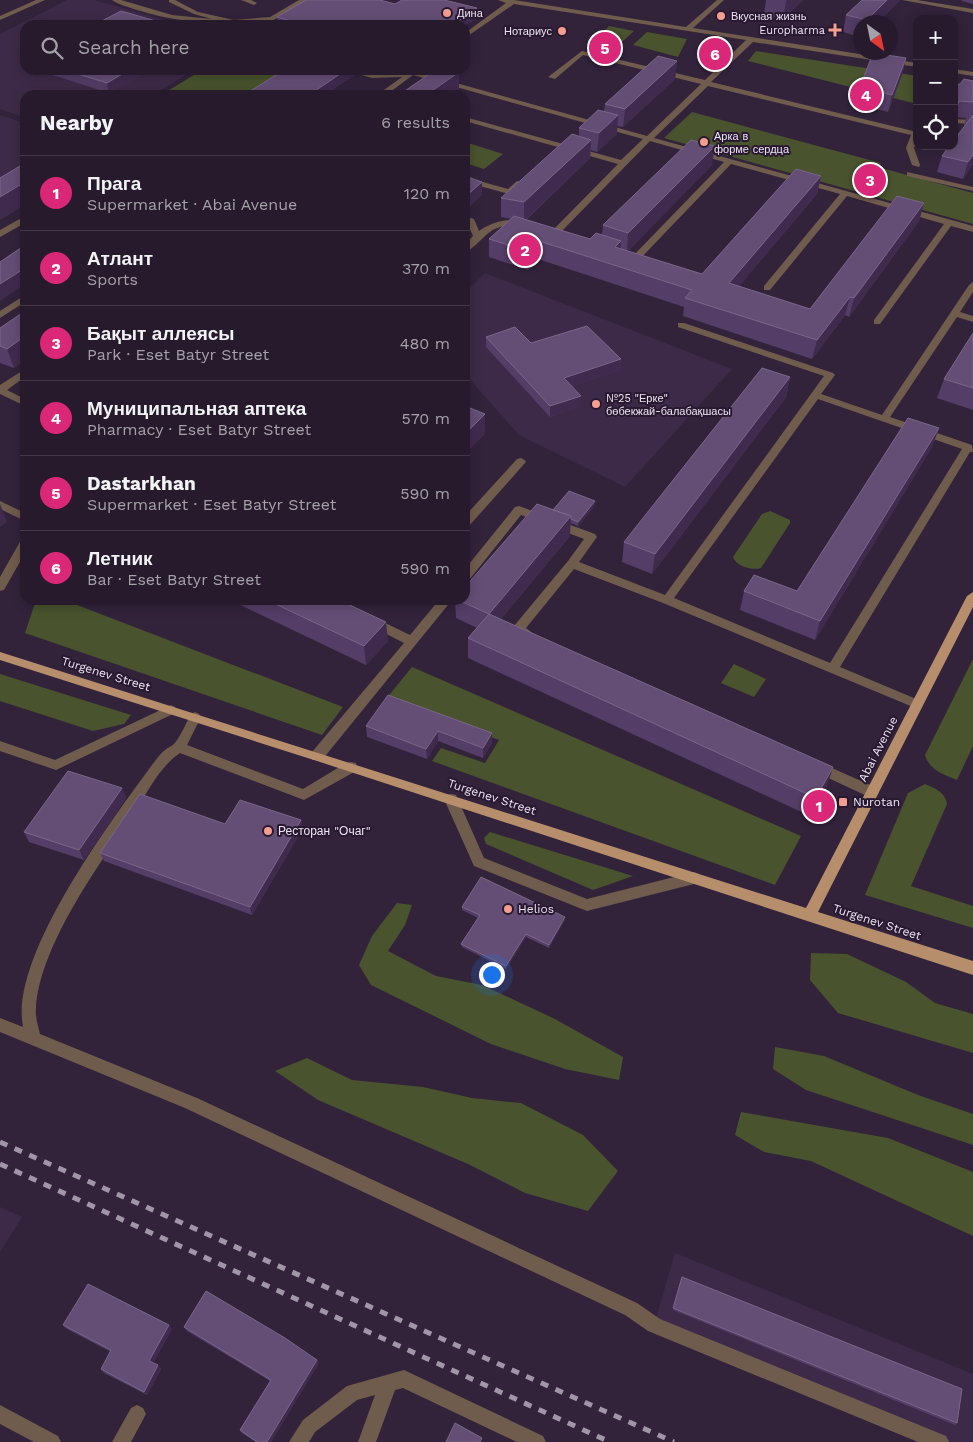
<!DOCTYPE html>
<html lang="en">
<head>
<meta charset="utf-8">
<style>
  :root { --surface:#261a2c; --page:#322738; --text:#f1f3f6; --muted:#a4a1a9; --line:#423848; --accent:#db2777 }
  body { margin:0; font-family:"Work Sans",sans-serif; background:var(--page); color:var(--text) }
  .controls { position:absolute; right:15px; top:15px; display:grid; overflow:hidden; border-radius:10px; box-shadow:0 2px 12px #0003 }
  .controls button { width:45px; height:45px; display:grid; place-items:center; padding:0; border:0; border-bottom:1px solid var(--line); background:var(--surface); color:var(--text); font:25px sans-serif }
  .compass { position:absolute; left:853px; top:15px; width:45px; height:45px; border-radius:50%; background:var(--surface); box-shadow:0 2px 12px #0003; rotate:147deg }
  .you { position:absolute; left:491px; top:974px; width:18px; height:18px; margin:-12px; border:4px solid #fff; border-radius:50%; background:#1a73e8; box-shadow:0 0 0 8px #1a73e833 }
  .badge { display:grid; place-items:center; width:32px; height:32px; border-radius:50%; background:var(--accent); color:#fff; font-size:16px; font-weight:700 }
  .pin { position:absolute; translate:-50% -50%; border:2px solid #fff; box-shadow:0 1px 5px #0006 }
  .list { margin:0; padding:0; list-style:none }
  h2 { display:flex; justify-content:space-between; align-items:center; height:65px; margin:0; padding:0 20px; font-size:21px }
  h2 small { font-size:16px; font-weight:400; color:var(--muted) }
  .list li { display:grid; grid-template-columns:32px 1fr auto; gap:15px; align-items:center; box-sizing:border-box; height:75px; padding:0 20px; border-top:1px solid var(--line) }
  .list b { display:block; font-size:19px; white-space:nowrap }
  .list p { margin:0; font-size:16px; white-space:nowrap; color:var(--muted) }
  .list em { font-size:16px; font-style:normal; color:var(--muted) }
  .icon { flex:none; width:28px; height:28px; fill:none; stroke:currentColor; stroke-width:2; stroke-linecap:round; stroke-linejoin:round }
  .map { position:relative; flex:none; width:973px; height:1442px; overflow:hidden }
  .search { position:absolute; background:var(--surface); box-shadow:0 2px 12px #0003; left:20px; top:20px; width:450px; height:55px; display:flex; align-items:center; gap:12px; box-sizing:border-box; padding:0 18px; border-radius:15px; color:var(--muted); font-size:19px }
  .panel { position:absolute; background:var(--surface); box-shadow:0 2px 12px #0003; left:20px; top:90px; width:450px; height:515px; border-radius:15px }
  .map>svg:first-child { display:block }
</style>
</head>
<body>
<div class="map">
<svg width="973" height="1442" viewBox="0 0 973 1442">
  <rect width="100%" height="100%" fill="#32233b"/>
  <path fill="#3d2a48" d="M67,0H94L183,25H25V70H194L153,95H25V118L0,109V34Z
    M0,115L25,123V170L0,185Z
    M485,273L732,369L625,487L519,435L465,374V293Z
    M0,1207L22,1217L0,1252Z
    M675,1253L973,1374V1442H940L654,1325Z"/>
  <path fill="#49532d" d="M609,26L634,31L622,42L599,36Z
    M647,32L687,39L678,57L633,45Z
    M756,51L917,76V104L748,61Z
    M202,70H295L256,95H161Z
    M692,112L881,163L878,167L973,193V224L664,138Z
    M465,142L503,154L484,169L465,163Z
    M770,511L790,520V523L761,568C752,571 736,566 733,557L762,514Z
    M36,600H64L343,707L322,735L25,633Z
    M973,659V746L957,780C943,774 930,771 925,755Z
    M734,664L766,679L754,697L721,683Z
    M412,667L801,836L775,885L432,761L441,748L485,763L499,740L386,699Z
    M0,674L131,715L124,724L93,731L0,701Z
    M925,784C936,789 945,792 947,804L911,886L973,906V928L865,895L908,793Z
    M490,832L633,876L593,890L486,844L484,838Z
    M397,903L412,905L405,925L388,951L436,976L482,985L555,1019L623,1057L619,1080L565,1069L491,1044L371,985L359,965L372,936Z
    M811,953L847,954L906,982L935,1003L973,1014V1053L838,1013L810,980Z
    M775,1047L824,1056L918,1095L973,1114V1145L806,1090L773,1069Z
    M307,1058L352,1080L423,1087L472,1098L521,1103L583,1135L618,1171L588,1211L525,1193L468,1164L318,1100L275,1071Z
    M741,1112L888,1138L973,1172V1236L811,1161L764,1152L735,1135Z"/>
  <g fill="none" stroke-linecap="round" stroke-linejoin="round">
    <path fill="#705c4d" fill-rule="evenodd" d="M36,0H45L0,20V16Z
      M112,0H121L172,15L212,19L194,14L169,2V0H175L198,12L234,20L270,17L299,0H307L267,24L264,22C221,25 178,23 137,10C129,7 119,5 112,0Z
      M241,0H251L257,3L254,5Z
      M498,0H514L686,27L717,0H724L693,28L917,63V67L753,42L711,82L917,132V141L914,148L920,165L919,167L912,165L906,148L911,135L708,86L654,138L973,226V232L951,226L880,324H874V320L944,224L847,196L770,290H764V286L840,194L731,164L638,261H632V257L724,162L650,141L557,236H551V232L618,164L465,121V117L621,160L643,139L413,75L386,95H377L402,77L372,78L344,70L380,74L413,71L647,136L701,84L583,55L555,79L548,77L582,51L705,80L746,40L514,4L465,38V33L506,3Z
      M902,0H917L973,9V13Z
      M954,69L973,72V76L954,73Z
      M954,119L973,120V124L954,123Z
      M907,172L973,187V191L907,176Z
      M465,177L508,189L517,181L524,183L509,194L465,182Z
      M25,216V223L0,237V230Z
      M465,216L474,219L479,231C492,222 513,215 526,225C520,230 508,224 500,227C485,231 478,247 465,252V244L473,236L467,223L465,222Z
      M973,282V292L960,312L973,316V322L957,317L890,417L972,445L973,452H970L840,667L921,701L923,704L921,707H913L663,603L574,569L526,628L535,635L533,638C526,640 516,635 512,629L514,626L568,561L584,539L521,515L469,580L465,581V569L515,507L519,506L595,534L597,537L579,562L665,595L824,376L678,327V323H684L833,373L835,375L821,394L882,415L969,285ZM818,399L962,449L830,663L674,598Z
      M25,295V302L0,318V311Z
      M25,369V377L7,390L25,399V406L0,394V385Z
      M521,458L526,461L525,463L469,526L465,527V516L517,459Z
      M0,501L25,513V521L0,509Z
      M25,539V553L4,590L0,591V577L21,540Z
      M439,600H452L322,760H312L311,756L312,752L404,643L367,624L365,621L367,618H375L410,635Z
      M171,705L175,707L177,710L175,713L56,770L0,751V741L55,760Z
      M195,712L199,714L201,717L187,745L303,789L346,763L351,762L356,763L357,767L356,771L304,800L180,753C159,767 146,795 132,816C98,866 40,946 36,1008C35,1017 38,1025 40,1034L197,1098L637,1303L660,1319L946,1436L949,1442H918L648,1331L625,1315L185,1108L0,1032V1018L23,1027C9,957 111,821 152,765C156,760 160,754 165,750C167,748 172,746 174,744C181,736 186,723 191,714Z
      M816,761L877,788L879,792L877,796L872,797L867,796L811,770L810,766L811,762Z
      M451,794L456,795L484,858L587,899L694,872L699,874L701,878L699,882L694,884L587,911L474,866L444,799L446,795Z
      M404,1370L543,1436L546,1442H517L403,1388L395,1390L376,1442H358L375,1395L357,1400L315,1432L309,1442H289L303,1420L347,1386Z
      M0,1405L58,1436L61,1442H34L0,1424Z
      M137,1405L143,1408L146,1414L131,1442H112L131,1408Z"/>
    <path fill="#b68e6c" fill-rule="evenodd" d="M973,592V607L818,912L973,961V975L317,761L0,660V652L806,908L967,596Z"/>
    <path stroke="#a195a8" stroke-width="5" stroke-dasharray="8 8" stroke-linecap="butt" d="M0,1142L674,1442
      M0,1164L610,1442"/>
  </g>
  <path fill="#543d67" d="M766,0H803L783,19L764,14Z
    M900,0L878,22H860V37L843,32L846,15Z
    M962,0H973V4L962,1Z
    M395,4L477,18L465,25H278L277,17Z
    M906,58L902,75L888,112L856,104L860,87Z
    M677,61L675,79L623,127L617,126V134L597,152L591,150L590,158L526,220L590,239L602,235L603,225L712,165L628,251L702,274L821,176L817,194L739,286L810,309L924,203L919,221L849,317L845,315L812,359L683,316L684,307L538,259L528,270L489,257V239L511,219L501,217V198L579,136V128L604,111L605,104Z
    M37,70H148L109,93Z
    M973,81V164L963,179L937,172L942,156L965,126L964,125L966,118L954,117V85Z
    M25,311V360L14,368L0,363V328Z
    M973,333V410L937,398L944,379Z
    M486,337L531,343L621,359L620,370L572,386L580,406L550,417L486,347Z
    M790,377L786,397L652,574L622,562L624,542Z
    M939,428L932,447L815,640L740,610L744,591H797Z
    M595,501V505L578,526L570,523V536L501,619L827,786L810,816L468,658V638L477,628L456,618L455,600H465L553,510Z
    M230,600H339L388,641L366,665Z
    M366,726L492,733V743L483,758L438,741L427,759L367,737Z
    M122,788L126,798L84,860L29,842L24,832Z
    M301,820L303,828L252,915L104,861L100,853L225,824Z
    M462,907L565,920L549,948L526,937L506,969L462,947L461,944L478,918L462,910Z
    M681,1279L957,1423L955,1425L673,1310Z
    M63,1325L172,1329L153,1363L161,1369L147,1395L104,1373L101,1369L111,1352L67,1329Z
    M184,1327L317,1360L319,1363L271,1442H256L242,1433L240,1430L270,1381L187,1331Z"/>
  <path fill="#402b4f" d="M787,0H803L783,19L786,1Z
    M887,0H900L878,22H866L867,20Z
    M477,8V18L465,26V25H455V23Z
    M906,58L902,75L888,112L892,95Z
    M677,61L675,79L623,127L625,109Z
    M129,70H148L109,93L107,83Z
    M346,70H354L355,75L325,95H309Z
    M459,72V90L452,95H426Z
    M618,115L617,134L597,152L599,133Z
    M591,140L590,158L524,221V202Z
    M715,146L712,165L627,252L628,233Z
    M973,155V164L963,179L968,162Z
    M821,176L817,194L726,302L729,283Z
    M25,182V205L0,220V197Z
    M482,182V195L465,211V197Z
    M924,203L919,221L849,317L854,298Z
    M539,241L538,259L528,270V251Z
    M621,241L620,259L613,266L615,247Z
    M25,268V284L0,301V284Z
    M850,297L845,315L812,359L817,340Z
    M25,336V360L14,368L7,349Z
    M621,359L620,370L563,389L564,378Z
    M790,377L786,397L652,574L655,554Z
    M581,396L580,406L550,417V406Z
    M485,414V434L465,454V434Z
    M939,428L932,447L815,640L820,621Z
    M595,501V505L578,526V522Z
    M0,504L7,522L0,527Z
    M571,516L570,536L489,633V614Z
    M386,622L388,641L366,665L364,646Z
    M438,731V741L427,759L426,749Z
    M492,733V743L483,758V748Z
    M833,767L827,786L810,816L816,798Z
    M122,788L126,798L84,860L79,850Z
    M301,820L303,828L252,915L250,907Z
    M565,917V920L549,948V945Z
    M526,934V937L506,969V966Z
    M169,1325L172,1329L152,1365L149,1361Z
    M317,1360L319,1363L271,1442H267Z
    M158,1365L161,1369L147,1395L144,1392Z"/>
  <path fill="#654e76" stroke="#7a6689" d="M306,0H380L395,4L402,0H444L477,8L455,23L461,25H304L277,17Z
    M862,0H887L867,20L846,15Z
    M121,11L170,25H94Z
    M873,53L906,58L892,95L860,87Z
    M658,56L677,61L625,109L605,104Z
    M65,70H129L107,83Z
    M284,70H346L309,95H244Z
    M435,70H453L459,72L426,95H399Z
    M964,79L973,81V102L959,101L957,106H954V85L960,84Z
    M598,110L618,115L599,133L579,128Z
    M973,115V155L968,162L942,156L949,146H954V140Z
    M572,134L591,140L524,202L501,198Z
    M691,140L715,146L628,233L603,225Z
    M25,163V182L0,197V178Z
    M796,169L821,176L729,283L810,309L897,196L924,203L854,298L850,297L817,340L685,298L692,290L539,241L528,251L489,239L514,216L590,239L596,233L621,241L615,247L702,274Z
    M465,176L482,182L465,197Z
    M25,245V268L0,284V262Z
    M25,311V336L7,349L0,346V328Z
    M587,326L621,359L564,378L581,396L550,406L486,337L515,327L531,343Z
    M973,333V388L944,379Z
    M762,368L790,377L655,554L624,542Z
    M465,406L485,414L465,434Z
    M908,418L939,428L820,621L744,591L754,575L797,591Z
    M569,491L595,501L578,522L571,519V516L553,510Z
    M537,504L571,516L489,614L458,600H465V587Z
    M267,600H339L386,622L364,646Z
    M489,614L833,767L816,798L468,638Z
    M388,695L492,733L483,748L438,731L426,749L366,726Z
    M68,771L122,788L79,850L24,832Z
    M140,794L225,824L240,800L301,820L250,907L100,853Z
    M481,877L565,917L549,945L526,934L506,966L461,944L480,915L462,907Z
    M682,1277L962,1389L957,1423L673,1308Z
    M88,1284L169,1325L149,1361L158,1365L144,1392L101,1369L111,1350L63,1325Z
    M206,1291L285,1338L317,1360L267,1442H257L240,1430L271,1380L184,1327Z
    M455,1423L482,1438L480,1442H446Z"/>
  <g fill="#f59d8f" stroke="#281931" stroke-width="2">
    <circle cx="447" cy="13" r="5"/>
    <circle cx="721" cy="16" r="5"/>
    <path d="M832.5 22.5h5v5h5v5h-5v5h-5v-5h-5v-5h5z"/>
    <circle cx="562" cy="31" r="5"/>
    <circle cx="704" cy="142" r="5"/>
    <circle cx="596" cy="404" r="5"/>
    <rect x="838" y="797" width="10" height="10" rx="2.5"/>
    <circle cx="268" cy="831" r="5"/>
    <circle cx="508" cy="909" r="5"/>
  </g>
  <g text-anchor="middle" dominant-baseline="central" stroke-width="4" stroke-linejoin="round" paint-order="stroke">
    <g font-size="11" fill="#ede3f3" stroke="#281931" text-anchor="start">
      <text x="457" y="13">Дина</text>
      <text x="731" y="16">Вкусная жизнь</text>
      <text x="825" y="30" text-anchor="end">Europharma</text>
      <text x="552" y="31" text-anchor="end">Нотариус</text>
      <text x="714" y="136">Арка в<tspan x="714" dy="13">форме сердца</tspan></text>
      <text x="606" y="398">№25 "Ерке"<tspan x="606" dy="13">бөбекжай-балабақшасы</tspan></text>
    </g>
    <g font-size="12" fill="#ede3f3" stroke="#281931">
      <text transform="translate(106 674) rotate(17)">Turgenev Street</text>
      <text transform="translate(878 749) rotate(-63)">Abai Avenue</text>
      <text transform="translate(492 797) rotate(18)">Turgenev Street</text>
      <text transform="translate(877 922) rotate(18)">Turgenev Street</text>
    </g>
    <g font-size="12" fill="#ede3f3" stroke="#281931" text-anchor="start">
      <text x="853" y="802">Nurotan</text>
      <text x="278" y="831">Ресторан "Очаг"</text>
      <text x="518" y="909">Helios</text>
    </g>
  </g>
</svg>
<div class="controls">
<button>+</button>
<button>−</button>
<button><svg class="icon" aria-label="locate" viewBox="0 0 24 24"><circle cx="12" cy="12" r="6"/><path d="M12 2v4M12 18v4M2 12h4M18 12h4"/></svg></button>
</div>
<svg class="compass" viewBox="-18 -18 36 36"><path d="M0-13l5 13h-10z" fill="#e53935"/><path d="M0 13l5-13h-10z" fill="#a4a1a9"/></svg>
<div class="you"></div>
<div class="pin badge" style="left:819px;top:806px">1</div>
<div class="pin badge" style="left:525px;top:250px">2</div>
<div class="pin badge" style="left:870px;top:180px">3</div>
<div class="pin badge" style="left:866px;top:95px">4</div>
<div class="pin badge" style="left:605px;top:48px">5</div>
<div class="pin badge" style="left:715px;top:54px">6</div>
<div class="search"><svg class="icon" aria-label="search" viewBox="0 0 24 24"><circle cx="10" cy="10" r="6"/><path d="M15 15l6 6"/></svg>Search here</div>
<section class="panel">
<h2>Nearby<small>6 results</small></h2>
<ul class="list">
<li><span class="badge">1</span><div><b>Прага</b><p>Supermarket · Abai Avenue</p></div><em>120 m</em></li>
<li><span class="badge">2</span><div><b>Атлант</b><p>Sports</p></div><em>370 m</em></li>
<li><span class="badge">3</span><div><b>Бақыт аллеясы</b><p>Park · Eset Batyr Street</p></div><em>480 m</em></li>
<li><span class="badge">4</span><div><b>Муниципальная аптека</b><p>Pharmacy · Eset Batyr Street</p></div><em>570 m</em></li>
<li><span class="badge">5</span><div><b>Dastarkhan</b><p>Supermarket · Eset Batyr Street</p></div><em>590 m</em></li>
<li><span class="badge">6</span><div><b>Летник</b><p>Bar · Eset Batyr Street</p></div><em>590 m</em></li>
</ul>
</section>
</div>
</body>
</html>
